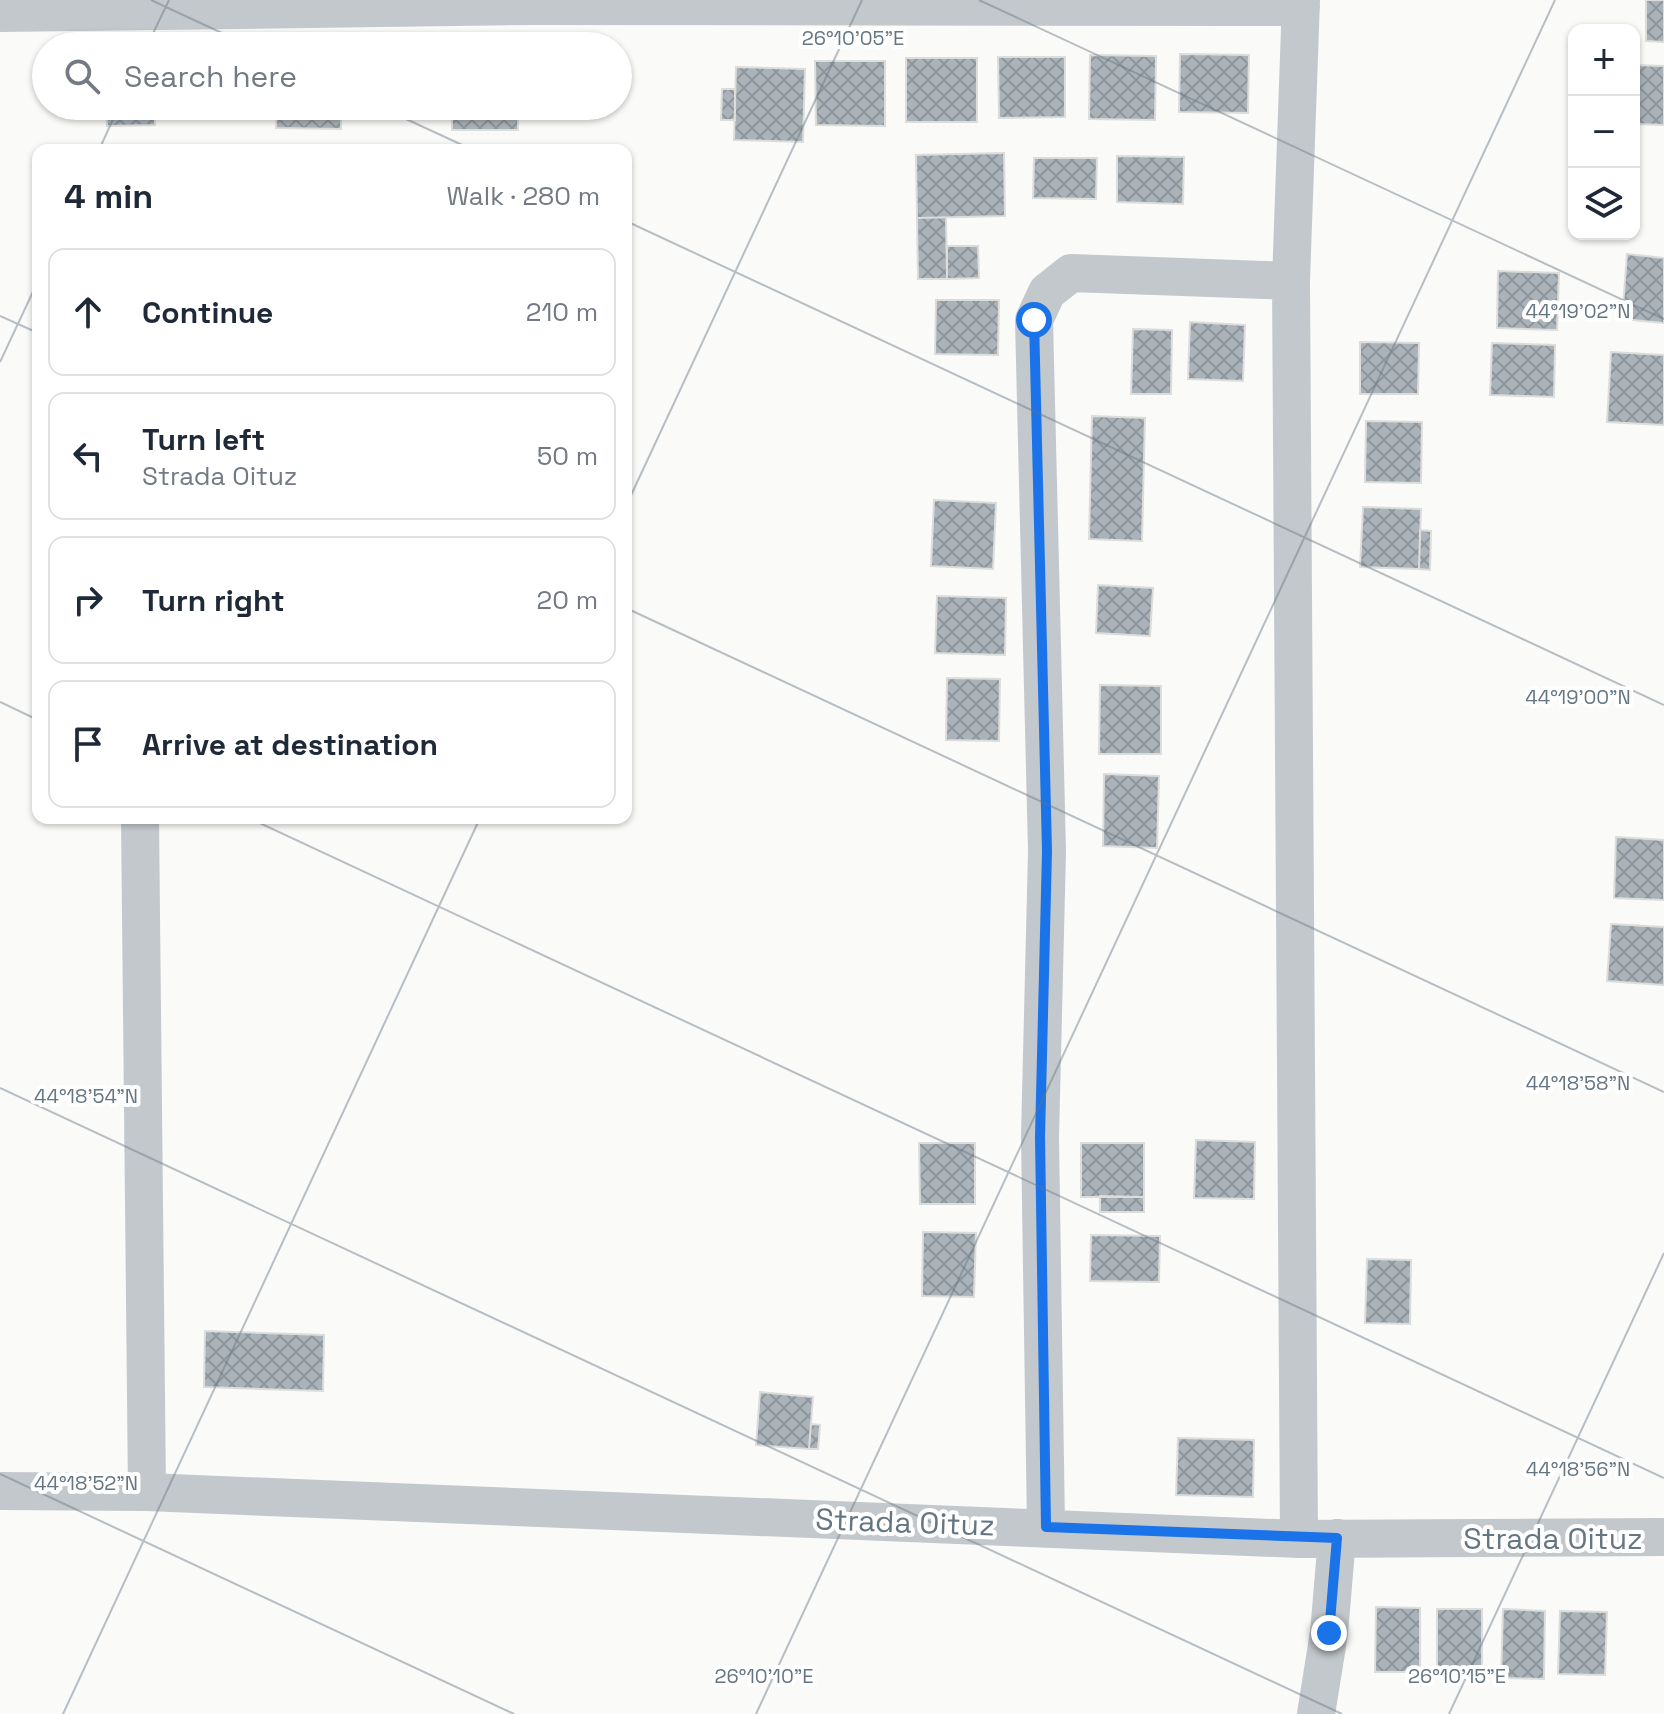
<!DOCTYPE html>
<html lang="en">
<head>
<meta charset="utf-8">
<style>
  :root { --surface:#fff; --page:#f6f6f7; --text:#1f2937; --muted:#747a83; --line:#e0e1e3 }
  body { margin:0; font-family:"Space Grotesk",sans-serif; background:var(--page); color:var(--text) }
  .controls { position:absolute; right:24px; top:24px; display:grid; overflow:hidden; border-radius:16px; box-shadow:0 2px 6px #0004 }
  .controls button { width:72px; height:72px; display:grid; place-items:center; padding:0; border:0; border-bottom:2px solid var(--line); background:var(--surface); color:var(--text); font:40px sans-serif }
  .stop { position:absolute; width:24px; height:24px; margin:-18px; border:6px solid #1a73e8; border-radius:50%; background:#fff }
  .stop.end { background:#1a73e8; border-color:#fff; box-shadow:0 2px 8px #0008 }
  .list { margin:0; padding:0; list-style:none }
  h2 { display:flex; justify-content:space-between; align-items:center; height:104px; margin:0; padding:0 32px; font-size:34px }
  h2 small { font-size:26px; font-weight:400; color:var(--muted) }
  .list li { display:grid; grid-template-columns:52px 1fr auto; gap:24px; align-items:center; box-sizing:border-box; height:128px; margin:0 16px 16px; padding:0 16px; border:2px solid var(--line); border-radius:16px }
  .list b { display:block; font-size:30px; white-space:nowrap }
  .list p { margin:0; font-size:26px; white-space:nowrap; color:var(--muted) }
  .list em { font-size:26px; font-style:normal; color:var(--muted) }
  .icon { flex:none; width:44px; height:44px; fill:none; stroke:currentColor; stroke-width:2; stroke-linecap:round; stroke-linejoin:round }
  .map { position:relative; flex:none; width:1664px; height:1714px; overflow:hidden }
  .search { position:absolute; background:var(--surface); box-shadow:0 2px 6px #0004; left:32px; top:32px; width:600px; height:88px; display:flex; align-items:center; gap:20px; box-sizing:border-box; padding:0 28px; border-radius:44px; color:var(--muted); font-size:30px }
  .panel { position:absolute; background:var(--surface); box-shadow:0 2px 6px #0004; left:32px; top:144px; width:600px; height:680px; border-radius:16px }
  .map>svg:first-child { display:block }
</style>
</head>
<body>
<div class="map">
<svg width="1664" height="1714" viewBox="0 0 1664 1714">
  <defs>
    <pattern id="building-cross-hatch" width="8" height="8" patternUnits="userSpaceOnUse" patternTransform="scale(2)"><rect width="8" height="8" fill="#aab3b9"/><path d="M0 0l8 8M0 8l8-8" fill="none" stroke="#8e969c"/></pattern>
  </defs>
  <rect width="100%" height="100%" fill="#fafaf8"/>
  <path fill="url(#building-cross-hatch)" stroke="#dcdcda" stroke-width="2" d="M1646,0H1664V42L1646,41Z
    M1180,54L1249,55L1248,113L1179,112Z
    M1090,55L1156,56L1155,120L1089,119Z
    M998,57H1065V117L999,118Z
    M906,58H977V122H906Z
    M815,61H885V126L816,125Z
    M1634,65L1664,66V125L1634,124Z
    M736,67L805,69L803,142L734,140Z
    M722,89H735V120H721Z
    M106,106H154L155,125L107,126Z
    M277,106H341V129L276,128Z
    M362,106H426V114L362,113Z
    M452,106H518V130H452Z
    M1004,153L1005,216L917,218L916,155Z
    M1117,156L1184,157L1183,204L1117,202Z
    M1034,158H1097L1096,199L1033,198Z
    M917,218H946L947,279H918Z
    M947,246H978L979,278L947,279Z
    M1627,254L1664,258V323L1622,319Z
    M1498,271L1559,273L1557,330L1497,328Z
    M936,300H999L998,355L935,354Z
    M1190,322L1245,325L1243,381L1188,379Z
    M1133,329L1172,330L1171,394H1131Z
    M1360,342L1419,343L1418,394H1360Z
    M1492,343L1555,345L1554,397L1490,395Z
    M1611,352L1664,355V425L1607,422Z
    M1092,416L1145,418L1142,541L1089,539Z
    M1366,421L1422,422L1421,483L1365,482Z
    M934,500L996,503L993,569L931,566Z
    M1363,507L1421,509L1419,569L1360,567Z
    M1420,530L1431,531L1430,570L1419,569Z
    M1098,585L1153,588L1150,636L1096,633Z
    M937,596L1006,598L1005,655L935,653Z
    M947,678L1000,679L999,741L946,740Z
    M1100,685L1161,686V754H1099Z
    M1104,774L1159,776L1157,848L1103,846Z
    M1616,837L1664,840V900L1614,898Z
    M1611,924L1664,927V985L1607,981Z
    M1196,1140L1255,1142L1254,1199L1194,1198Z
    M919,1143H975V1204H920Z
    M1081,1143H1144V1197H1081Z
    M1100,1196L1144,1197V1212H1100Z
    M923,1232L976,1233L974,1297L922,1296Z
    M1091,1235L1160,1236L1159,1282L1090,1281Z
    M1367,1259L1411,1260L1410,1324L1365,1323Z
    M205,1331L324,1335L323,1391L204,1387Z
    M760,1392L813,1397L809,1449L756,1445Z
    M811,1424L820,1425L818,1449H809Z
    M1178,1438L1254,1440L1253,1497L1176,1495Z
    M1376,1607L1420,1608V1672H1375Z
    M1437,1609H1482V1673L1437,1674Z
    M1503,1609L1545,1611L1544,1679L1501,1678Z
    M1560,1611L1607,1612L1605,1675L1558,1674Z"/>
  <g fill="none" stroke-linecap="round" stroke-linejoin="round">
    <path stroke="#c3c8cc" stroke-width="38" d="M0,13L536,6L1301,7
      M140,818L147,1492
      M0,1491L147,1492L1299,1539L1664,1537
      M1046,1527L1040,1137L1047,851L1034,320L1047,292L1071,273L1291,281
      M1299,1539L1291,281L1301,0
      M1316,1714L1329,1633L1337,1538"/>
  </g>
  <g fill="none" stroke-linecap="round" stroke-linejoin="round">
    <path stroke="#1a73e8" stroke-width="10" d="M1034,320L1047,851L1040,1137L1046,1527L1337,1538L1329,1633"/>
  </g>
  <path fill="none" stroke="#657683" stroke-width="2" stroke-opacity="0.45" d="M151,0L250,46M979,0L1664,319M147,46L169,0M378,106L473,150M99,150L119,106M626,221L1664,705M0,316L38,333M0,362L38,281M626,506L862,0M626,608L1664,1092M0,702L38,720M249,818L1664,1478M0,1088L1342,1714M0,1474L514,1714M63,1714L480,818M756,1714L1555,0M1449,1714L1664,1253"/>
  <g text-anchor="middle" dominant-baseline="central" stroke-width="8" stroke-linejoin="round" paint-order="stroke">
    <g font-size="30" fill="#657683" stroke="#fff">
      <text transform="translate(905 1522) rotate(2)">Strada Oituz</text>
      <text x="1553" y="1538">Strada Oituz</text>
    </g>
  </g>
  <g font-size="20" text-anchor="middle" fill="#657683" stroke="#fff" stroke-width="8" stroke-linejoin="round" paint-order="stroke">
    <text x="853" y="45">26°10'05"E</text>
    <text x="1578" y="318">44°19'02"N</text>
    <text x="1578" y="704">44°19'00"N</text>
    <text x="1578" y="1090">44°18'58"N</text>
    <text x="86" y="1103">44°18'54"N</text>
    <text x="1578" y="1476">44°18'56"N</text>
    <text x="86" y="1490">44°18'52"N</text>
    <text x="764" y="1683">26°10'10"E</text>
    <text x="1457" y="1683">26°10'15"E</text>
  </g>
</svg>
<div class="controls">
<button>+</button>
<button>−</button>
<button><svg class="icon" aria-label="layers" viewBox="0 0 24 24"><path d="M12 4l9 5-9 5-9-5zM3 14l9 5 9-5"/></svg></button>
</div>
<div class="stop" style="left:1034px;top:320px"></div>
<div class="stop end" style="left:1329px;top:1633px"></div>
<div class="search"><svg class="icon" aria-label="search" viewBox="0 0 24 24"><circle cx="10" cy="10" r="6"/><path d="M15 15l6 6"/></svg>Search here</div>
<section class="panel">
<h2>4 min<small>Walk · 280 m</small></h2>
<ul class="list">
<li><svg class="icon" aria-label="ahead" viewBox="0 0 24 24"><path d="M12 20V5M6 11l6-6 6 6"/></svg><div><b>Continue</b></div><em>210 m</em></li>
<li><svg class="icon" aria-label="left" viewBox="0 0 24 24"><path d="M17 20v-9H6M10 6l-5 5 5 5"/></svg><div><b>Turn left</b><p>Strada Oituz</p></div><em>50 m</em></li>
<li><svg class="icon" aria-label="right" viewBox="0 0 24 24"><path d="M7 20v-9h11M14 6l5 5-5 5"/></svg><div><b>Turn right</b></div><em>20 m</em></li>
<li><svg class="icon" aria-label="arrive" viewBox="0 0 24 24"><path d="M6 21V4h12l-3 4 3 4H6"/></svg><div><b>Arrive at destination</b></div></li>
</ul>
</section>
</div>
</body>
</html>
